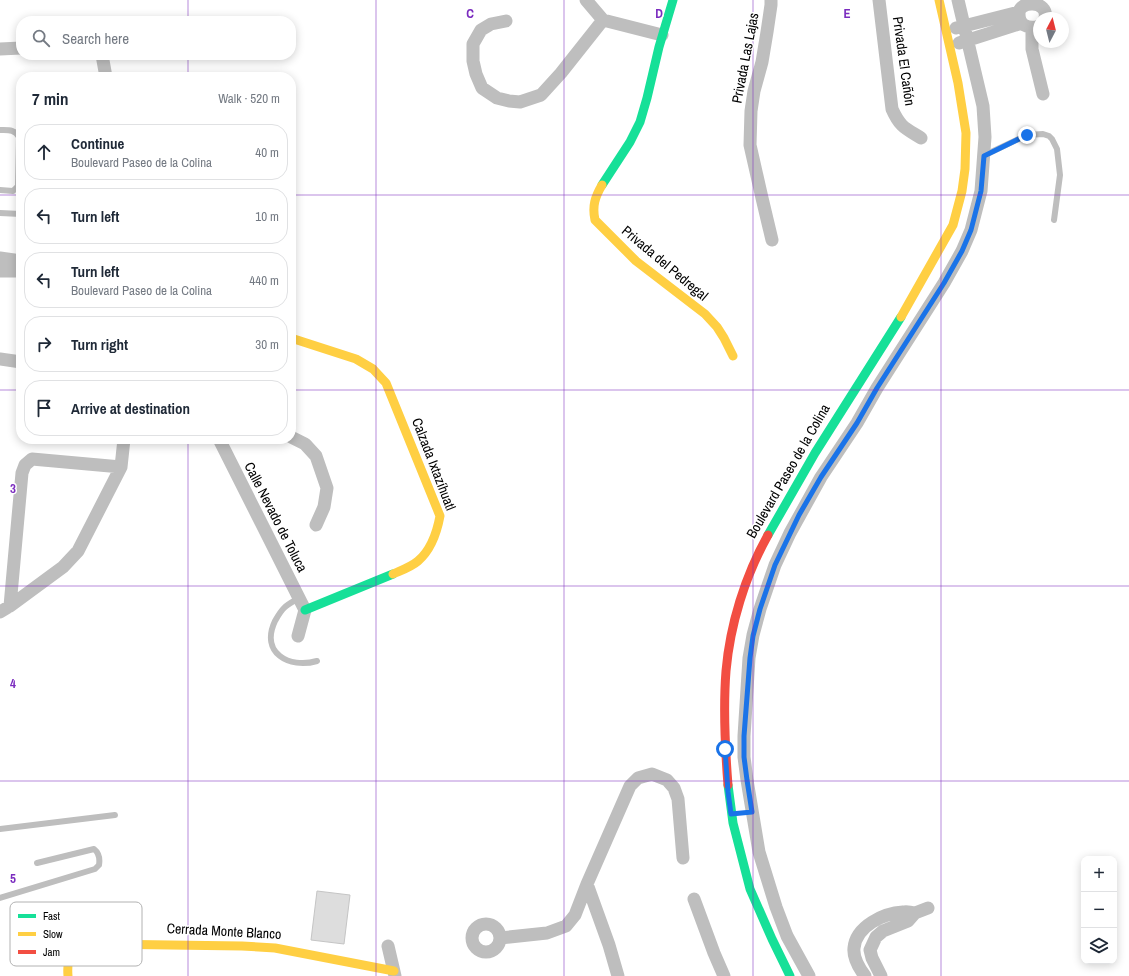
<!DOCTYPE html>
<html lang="en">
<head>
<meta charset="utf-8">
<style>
  :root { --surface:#fff; --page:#f6f6f7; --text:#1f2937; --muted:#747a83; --line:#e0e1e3 }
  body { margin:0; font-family:"Archivo Narrow",sans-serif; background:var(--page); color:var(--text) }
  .controls { position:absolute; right:12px; bottom:12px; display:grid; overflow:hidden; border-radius:8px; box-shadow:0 2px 10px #0003 }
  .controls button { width:36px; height:36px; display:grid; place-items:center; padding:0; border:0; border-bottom:1px solid var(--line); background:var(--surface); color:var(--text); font:20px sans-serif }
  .compass { position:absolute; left:1033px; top:12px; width:36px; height:36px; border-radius:50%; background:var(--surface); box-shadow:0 2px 10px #0003; rotate:7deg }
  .stop { position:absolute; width:12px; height:12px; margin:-9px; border:3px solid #1a73e8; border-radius:50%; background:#fff }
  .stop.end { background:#1a73e8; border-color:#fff; box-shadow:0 1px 4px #0008 }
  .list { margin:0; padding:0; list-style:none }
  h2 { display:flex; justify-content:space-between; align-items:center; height:52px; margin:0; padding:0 16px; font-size:17px }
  h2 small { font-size:13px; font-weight:400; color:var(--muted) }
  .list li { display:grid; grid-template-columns:26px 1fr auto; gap:12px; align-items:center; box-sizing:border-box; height:56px; margin:0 8px 8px; padding:0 8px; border:1px solid var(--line); border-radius:16px }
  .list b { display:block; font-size:15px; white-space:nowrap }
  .list p { margin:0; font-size:13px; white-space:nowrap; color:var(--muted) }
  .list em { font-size:13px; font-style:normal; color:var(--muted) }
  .icon { flex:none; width:22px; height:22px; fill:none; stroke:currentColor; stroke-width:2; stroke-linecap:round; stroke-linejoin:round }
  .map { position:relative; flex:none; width:1129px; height:976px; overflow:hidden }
  .search { position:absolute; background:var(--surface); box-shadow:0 2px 10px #0003; left:16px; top:16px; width:280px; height:44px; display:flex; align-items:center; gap:10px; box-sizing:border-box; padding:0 14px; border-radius:16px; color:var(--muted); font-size:15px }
  .panel { position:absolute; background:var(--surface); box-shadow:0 2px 10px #0003; left:16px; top:72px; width:280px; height:372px; border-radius:16px }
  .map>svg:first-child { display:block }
</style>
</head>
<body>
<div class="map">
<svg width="1129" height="976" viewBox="0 0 1129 976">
  <rect width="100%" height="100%" fill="#fff"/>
  <path fill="#ddd" stroke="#c5c5c5" d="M317,891L350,895L344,944L311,940Z"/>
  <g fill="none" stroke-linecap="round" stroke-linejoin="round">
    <path stroke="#bebebe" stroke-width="6" d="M0,130C8,130 15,129 19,137L18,186L13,191L0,190
      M985,155L1027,135L1043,134L1049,136L1052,139L1057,149L1060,175L1054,220
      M0,213L21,214
      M299,598C294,601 288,604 284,608C280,612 278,616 275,621C260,653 289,669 317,661
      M0,829L115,815
      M0,898L95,869L99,865C100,859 99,853 94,849L37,863"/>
    <path stroke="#bebebe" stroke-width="13" d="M586,0L603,20L662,35
      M771,0V5L767,32L762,62L754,91L751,111L750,145L762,198L772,240
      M879,0L892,109C900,127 905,128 921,138
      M506,21L491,24L481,30L473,44V61L476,74L482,88L497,98L509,101L520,102L541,95L561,73L603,20
      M1039,26C1034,28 1029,28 1024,25C1021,23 1019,18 1019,14C1018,0 1049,0 1045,18
      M956,28L1019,12
      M1032,28V49L1043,94
      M959,43L1022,23
      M0,49L21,48
      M102,55L106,77
      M0,258L21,261
      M0,271H21
      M0,359L21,362
      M291,437L305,444L316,456L327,488L324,507L316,525
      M219,439L305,610L298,636
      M10,606L22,473L25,465L32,459L121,467
      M0,612L10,606L63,567L78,551L121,467L124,439
      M587,884L609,945L618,976
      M694,899L714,953L724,976
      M472 938a14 14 0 1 1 28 0a14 14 0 1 1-28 0Z
      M500,938L547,933L566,926L575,915L587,884L630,786L638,778L652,774L667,780L674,788L678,799L683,858
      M388,946L395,976
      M809,976L787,936L776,907L759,852L747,780L744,757V736L749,658L753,635L760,609L775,565L790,533L821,477L857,423L877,388L944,283L962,251L971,230L981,191L985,137L983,106L958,0
      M865,976C859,968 853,957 854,948C856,926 884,913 903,912C907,911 911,912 915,913
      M881,976L872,958L870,950L876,937L883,931L908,921L915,913L928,908"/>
    <path stroke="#16e098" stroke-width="9" d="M602,185L630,142L640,122L647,98L659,47L673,0
      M768,535L815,453L901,317
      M305,610L393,574
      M728,785L733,823L750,889L772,939L790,976"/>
    <path stroke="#ffcf43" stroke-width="9" d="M602,185C595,197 592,206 595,220L636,261L705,314L717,327L724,338L733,356
      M901,317L953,225L962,191L965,169L966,133L958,83L939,0
      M291,338L356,359L373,369L386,383L440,516C437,532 431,550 418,561C411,567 402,570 393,574
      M68,976C66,949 75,947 99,944L242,946L275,948L394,971"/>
    <path stroke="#f24e42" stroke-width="9" d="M728,785C725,747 723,709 726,671C730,625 745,576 768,535"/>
  </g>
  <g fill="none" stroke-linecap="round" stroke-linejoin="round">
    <path stroke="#1a73e8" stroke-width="5" d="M725,749L728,792L731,814L752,812L747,780L744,757V736L750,658L753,636L760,609L775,565L799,515L821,477L857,423L877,388L944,283L962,251L971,230L981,191L984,156L1027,135"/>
  </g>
  <path fill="none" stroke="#7b2cbf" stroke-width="1" stroke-opacity="0.55" d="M188,0V21M376,0V976M564,0V976M753,0V976M941,0V976M188,55V77M0,195H21M291,195H1129M0,390H21M291,390H1129M188,439V976M0,586H1129M0,781H1129"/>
  <g text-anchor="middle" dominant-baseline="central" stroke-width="3" stroke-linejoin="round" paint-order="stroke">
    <g font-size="14" fill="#000" stroke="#fff">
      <text transform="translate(745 58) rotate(-79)">Privada Las Lajas</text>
      <text transform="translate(904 61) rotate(82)">Privada El Cañón</text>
      <text transform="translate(665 263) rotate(40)">Privada del Pedregal</text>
      <text transform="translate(434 464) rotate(69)">Calzada Ixtazíhuatl</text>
      <text transform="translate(788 471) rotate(-60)">Boulevard Paseo de la Colina</text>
      <text transform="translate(276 517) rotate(63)">Calle Nevado de Toluca</text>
      <text transform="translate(224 931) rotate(3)">Cerrada Monte Blanco</text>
    </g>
  </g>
  <rect x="10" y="902" width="132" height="64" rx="6" fill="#fff" stroke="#b2b2b2" stroke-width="1"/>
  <rect x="18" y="914" width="18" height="4" fill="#16e098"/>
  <rect x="18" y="932" width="18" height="4" fill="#ffcf43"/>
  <rect x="18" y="950" width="18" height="4" fill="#f24e42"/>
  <g font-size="11" fill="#000">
    <text x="43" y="920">Fast</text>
    <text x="43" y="938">Slow</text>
    <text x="43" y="956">Jam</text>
  </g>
  <g font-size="13" text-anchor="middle" font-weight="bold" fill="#7b2cbf" stroke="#fff" stroke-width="3" stroke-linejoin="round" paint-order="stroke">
    <text x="470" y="18">C</text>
    <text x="659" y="18">D</text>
    <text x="847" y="18">E</text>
    <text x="13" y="493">3</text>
    <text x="13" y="688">4</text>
    <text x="13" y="883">5</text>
  </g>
</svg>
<div class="controls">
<button>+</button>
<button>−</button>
<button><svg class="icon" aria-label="layers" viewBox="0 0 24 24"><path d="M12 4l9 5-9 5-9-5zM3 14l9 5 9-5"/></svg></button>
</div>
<svg class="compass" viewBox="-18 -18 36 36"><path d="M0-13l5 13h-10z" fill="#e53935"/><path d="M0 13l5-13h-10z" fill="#747a83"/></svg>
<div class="stop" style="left:725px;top:749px"></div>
<div class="stop end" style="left:1027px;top:135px"></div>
<div class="search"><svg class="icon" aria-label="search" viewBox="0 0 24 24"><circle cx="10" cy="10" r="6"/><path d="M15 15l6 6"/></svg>Search here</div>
<section class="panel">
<h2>7 min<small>Walk · 520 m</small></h2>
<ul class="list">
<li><svg class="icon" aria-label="ahead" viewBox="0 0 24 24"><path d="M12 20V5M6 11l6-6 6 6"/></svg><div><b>Continue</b><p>Boulevard Paseo de la Colina</p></div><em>40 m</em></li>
<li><svg class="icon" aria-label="left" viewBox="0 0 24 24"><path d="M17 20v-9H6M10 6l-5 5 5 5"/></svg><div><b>Turn left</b></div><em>10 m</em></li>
<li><svg class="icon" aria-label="left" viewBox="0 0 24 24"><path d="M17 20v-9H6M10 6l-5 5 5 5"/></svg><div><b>Turn left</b><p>Boulevard Paseo de la Colina</p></div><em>440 m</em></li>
<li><svg class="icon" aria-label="right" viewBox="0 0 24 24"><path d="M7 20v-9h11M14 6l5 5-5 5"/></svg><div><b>Turn right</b></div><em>30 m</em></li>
<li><svg class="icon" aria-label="arrive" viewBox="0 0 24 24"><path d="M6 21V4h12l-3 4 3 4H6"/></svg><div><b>Arrive at destination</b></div></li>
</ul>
</section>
</div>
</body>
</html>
